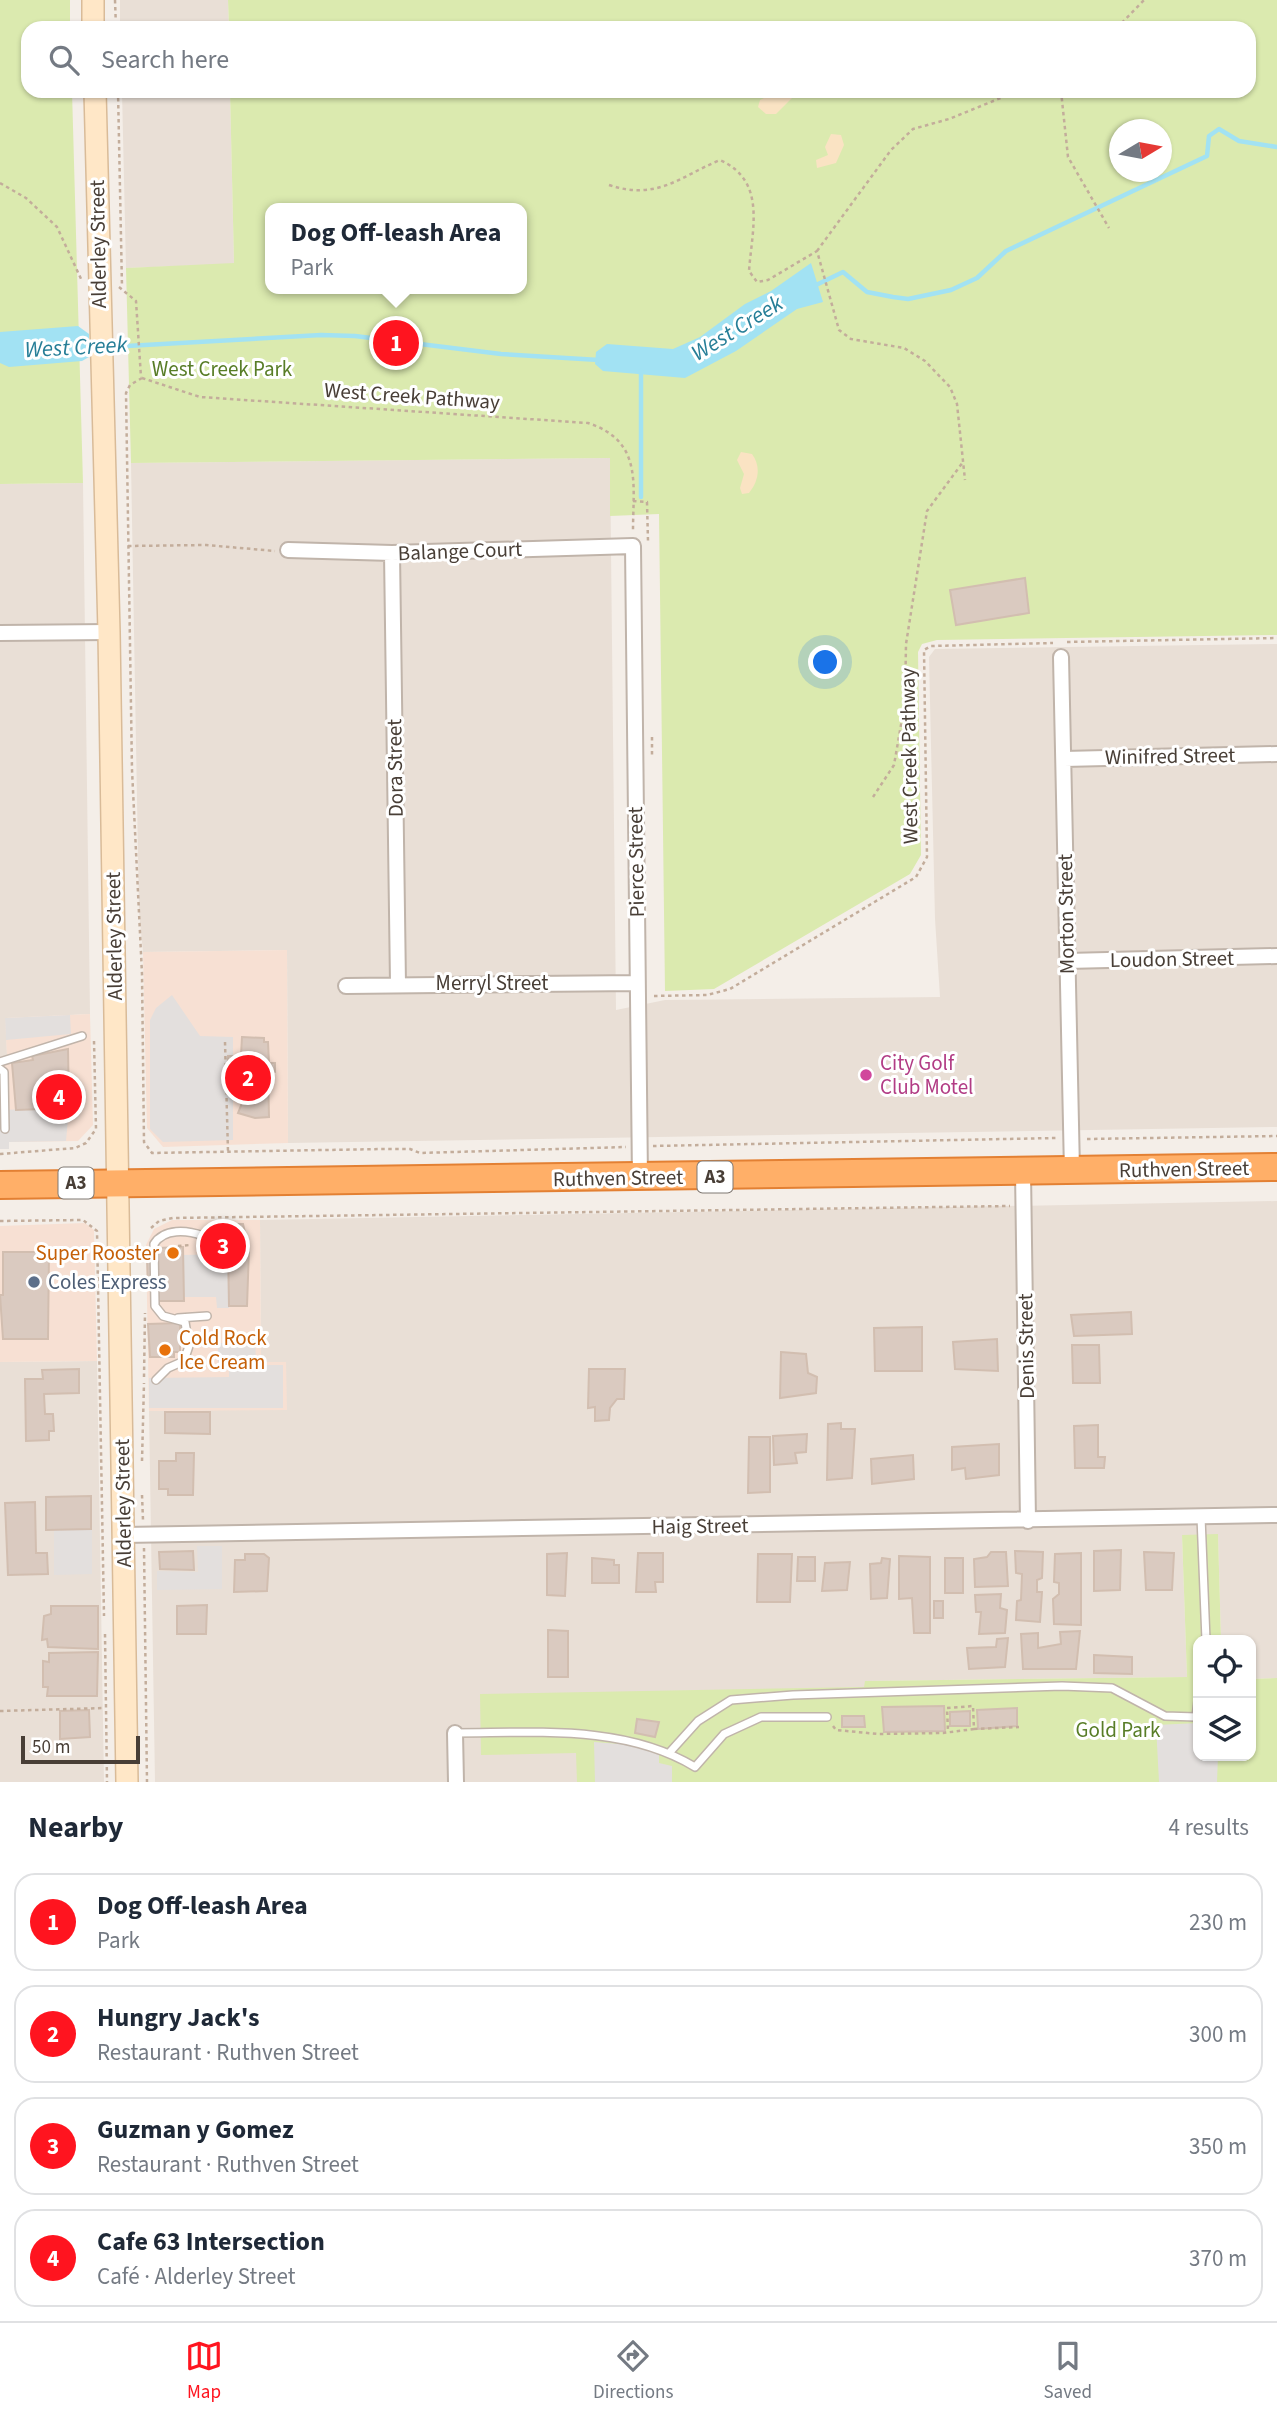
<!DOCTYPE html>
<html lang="en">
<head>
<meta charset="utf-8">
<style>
  :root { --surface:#fff; --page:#f2f2f3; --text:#1f2937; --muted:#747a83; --line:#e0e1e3; --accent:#ff141f }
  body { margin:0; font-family:"Source Sans 3",sans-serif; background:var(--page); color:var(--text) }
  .controls { position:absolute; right:21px; bottom:21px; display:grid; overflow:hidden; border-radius:14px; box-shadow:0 2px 5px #0004 }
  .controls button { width:63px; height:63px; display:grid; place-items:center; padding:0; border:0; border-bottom:2px solid var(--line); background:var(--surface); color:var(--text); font:35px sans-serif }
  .compass { position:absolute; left:1109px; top:119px; width:63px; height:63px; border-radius:50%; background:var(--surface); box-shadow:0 2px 5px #0004; rotate:80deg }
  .scale { position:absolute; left:21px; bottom:18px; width:119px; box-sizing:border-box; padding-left:7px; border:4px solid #483e36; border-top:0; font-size:19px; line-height:24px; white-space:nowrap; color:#483e36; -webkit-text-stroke:5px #fff; paint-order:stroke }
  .you { position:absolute; left:826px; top:663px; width:24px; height:24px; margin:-18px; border:5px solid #fff; border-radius:50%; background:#1a73e8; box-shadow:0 0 0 10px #1a73e833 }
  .badge { display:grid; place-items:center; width:46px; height:46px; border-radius:50%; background:var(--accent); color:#fff; font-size:23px; font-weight:700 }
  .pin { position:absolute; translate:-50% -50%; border:4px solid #fff; box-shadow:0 2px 7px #0006 }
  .popup { position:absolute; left:265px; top:203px; width:262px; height:91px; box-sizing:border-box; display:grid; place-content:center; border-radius:14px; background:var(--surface); filter:drop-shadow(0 2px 5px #0005); font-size:23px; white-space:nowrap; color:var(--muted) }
  .popup b { font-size:26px; color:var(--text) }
  .popup::after { content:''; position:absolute; left:50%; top:100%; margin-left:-14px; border:14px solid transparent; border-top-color:var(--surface) }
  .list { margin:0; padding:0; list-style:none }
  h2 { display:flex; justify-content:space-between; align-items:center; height:91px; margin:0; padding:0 28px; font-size:30px }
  h2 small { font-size:23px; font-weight:400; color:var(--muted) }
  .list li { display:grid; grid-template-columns:46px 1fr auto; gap:21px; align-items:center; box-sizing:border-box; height:98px; margin:0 14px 14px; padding:0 14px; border:2px solid var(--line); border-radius:21px }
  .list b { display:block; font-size:26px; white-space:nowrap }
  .list p { margin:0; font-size:23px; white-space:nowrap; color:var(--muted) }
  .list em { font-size:23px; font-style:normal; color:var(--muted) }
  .icon { flex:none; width:38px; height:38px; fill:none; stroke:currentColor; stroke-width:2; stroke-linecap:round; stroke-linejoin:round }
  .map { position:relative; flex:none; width:1277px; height:1782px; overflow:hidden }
  .search { position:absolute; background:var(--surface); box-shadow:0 2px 5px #0004; left:21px; right:21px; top:21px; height:77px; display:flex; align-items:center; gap:18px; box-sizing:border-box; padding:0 24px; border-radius:21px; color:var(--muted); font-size:26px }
  .sheet { height:539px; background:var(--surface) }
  nav { display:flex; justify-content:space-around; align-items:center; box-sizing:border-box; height:98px; border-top:2px solid var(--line); background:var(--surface); font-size:19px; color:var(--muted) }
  nav a { display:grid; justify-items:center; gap:4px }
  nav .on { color:var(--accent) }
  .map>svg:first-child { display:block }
</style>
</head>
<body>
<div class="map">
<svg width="1277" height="1782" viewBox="0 0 1277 1782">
  <rect width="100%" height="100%" fill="#f4eee8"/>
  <path fill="#e9dfd6" d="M120,0H228L229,28H120Z
    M122,91H230L234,264L126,268Z
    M610,458L616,1010L665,1000L940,997L935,919L929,657L935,649L1277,644V1127L288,1143L287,950L143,952L139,911L131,463Z
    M83,483L90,1014L6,1018L7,1057H0V484Z
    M1277,1201V1678L1251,1679V1640H1221L1218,1535L1182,1536L1187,1677L865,1681V1687L577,1753V1782H155L149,1411L286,1409L261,1362L260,1220Z
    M97,1361L104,1782H0V1362Z"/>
  <path fill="#f7e0d3" d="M287,950L288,1143L163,1147L147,1128L143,952Z
    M90,1014L93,1125L78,1141L9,1142V1149H0V1057L7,1056L5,1018Z
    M172,1220H260L261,1362H286L287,1410L149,1411L146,1245L154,1229Z
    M85,1223L94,1230L97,1361L0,1362V1226Z"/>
  <path fill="#dbeaaf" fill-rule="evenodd" d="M0,0H70V28H28V91H72L83,483L0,484Z
    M228,0H1277V635L937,640L922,644L918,652L921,855L910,874L714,989L665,991L659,514L610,516V458L131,463L126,268L234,263L230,91H1249V28H229ZM1120,130H1162V172H1120ZM270,208H522V289H270Z
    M1218,1534L1221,1640H1198V1756H1251V1679L1277,1678V1782H577L576,1753L481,1755L480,1694L864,1687L865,1681L1187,1677L1182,1535Z"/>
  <path fill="#fae3c3" d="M778,91H799L776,114H766L758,107L760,100Z
    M831,134L841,135L844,145L836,163L817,168L816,160L828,155L825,147Z
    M741,452L752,454C761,466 759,481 749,493L742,494L740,488L744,474L737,460Z"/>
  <path fill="#e3dfdd" d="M172,995L200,1036L233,1037V1140L163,1142L150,1129V1020L156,1008Z
    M70,1015L71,1034L6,1040L5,1018Z
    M69,1108L66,1141L9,1142V1149H0V1110Z
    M228,1254L229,1308H217L216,1297H184L183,1255Z
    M244,1333H255L256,1365H283V1408H149V1378L229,1377V1368H218V1343H243Z
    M54,1530H92V1574L54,1575Z
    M197,1546H222V1589L157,1590V1571L198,1572Z
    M1198,1723V1756H1218L1217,1782H1159L1156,1725Z
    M594,1742L633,1745L659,1753V1763L672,1766V1782H595Z"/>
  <path fill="#a2e2f3" d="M811,263L823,302L797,309L736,351L685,378L603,371L595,364L596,352L607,344L673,349L700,337L745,304L771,291Z
    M78,326L89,334V357L82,361L9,367L0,363V332Z"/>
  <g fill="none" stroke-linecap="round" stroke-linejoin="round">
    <path stroke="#a2e2f3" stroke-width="4.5" d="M814,286L843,272L867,292L893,297L908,299L951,290L977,278L1006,251L1207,156L1209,136L1219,129L1239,141L1277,147
      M109,347L321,335L355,336L501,354L599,360
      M641,371V497"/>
  </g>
  <path fill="#dacac0" stroke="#d2beb0" stroke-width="2" d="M1025,578L1029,613L956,625L950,590Z
    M242,1037L264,1038V1042H268L269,1063H275V1072L268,1073L269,1117L255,1118L238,1113L245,1096L242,1095L243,1089L239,1083L228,1082V1056H241Z
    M68,1049L69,1108L16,1110L12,1063L33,1060L32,1056Z
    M217,1224H243L249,1249L247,1306H229L228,1249H217Z
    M183,1247L184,1301H158V1286H148L147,1258L158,1257L157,1248Z
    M3,1252H49L48,1339H3L0,1295H3Z
    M1131,1312L1132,1334L1074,1336L1071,1315Z
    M180,1323V1352H174V1357H150L148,1324Z
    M922,1327V1371H875L874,1328Z
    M997,1339L998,1371L955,1369L953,1342Z
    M1072,1345H1099L1100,1383H1073Z
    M781,1352L806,1354L808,1373L817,1377L816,1393L780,1398Z
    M79,1369V1393L44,1394L45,1414H53L54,1431H49V1440L26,1441L25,1379H43L42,1370Z
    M589,1369H625L624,1399H617L610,1408L609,1420L595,1421V1407L588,1408Z
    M165,1412H210V1434L165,1433Z
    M841,1423V1429H855L852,1478L827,1480L828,1424Z
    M1098,1425V1457H1105L1104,1468H1075L1074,1426Z
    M807,1434L806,1452L795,1453L797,1463L774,1465L773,1436Z
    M749,1437H770V1492L748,1493Z
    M999,1444V1475L966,1479L965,1468L952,1470V1447Z
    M176,1453H194L193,1495H168V1489H159V1461H176Z
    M913,1455L914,1479L872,1484L871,1459Z
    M91,1496V1529L46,1530V1497Z
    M35,1502L36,1553H47L48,1574L8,1575L5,1503Z
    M1121,1550L1120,1590L1094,1591V1551Z
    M193,1551L194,1570L160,1569L159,1552Z
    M1015,1551L1043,1552L1042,1578L1037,1580V1592H1042L1040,1622L1016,1620L1017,1601L1021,1600L1022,1574L1016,1573Z
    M991,1552H1006L1008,1586L975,1587L974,1559L987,1557Z
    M1144,1552L1174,1553L1172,1590H1146Z
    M567,1553L565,1596L547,1595V1554Z
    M638,1553H663V1582H655L656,1592H636Z
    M1081,1553V1625L1054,1624L1053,1599L1059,1594V1583L1054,1582L1055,1554Z
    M245,1554H264L269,1558L267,1591L234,1592L235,1560H245Z
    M758,1554H792L790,1602H757Z
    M899,1556L930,1557V1633H914L912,1598L899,1599Z
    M798,1557H815V1581H797Z
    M592,1558L614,1560V1565H619V1583H592Z
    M882,1558L890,1559L887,1598L871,1599L870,1564L881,1563Z
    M945,1558H963V1593H945Z
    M850,1562L847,1590L822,1591L825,1563Z
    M1001,1594L1000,1608L1007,1610L1005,1633L979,1634L981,1612H976L975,1595Z
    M934,1601H943V1618H934Z
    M207,1605L206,1634H177V1606Z
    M51,1606H98V1649L48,1647L47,1639L42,1640L44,1616L51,1614Z
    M548,1630L568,1631V1677H548Z
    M1080,1631L1076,1669H1023L1021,1634L1038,1633V1648L1061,1644L1060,1632Z
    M1008,1638L1005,1667L969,1669L967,1648L996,1647L997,1639Z
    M98,1652L97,1696H47L48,1687H43V1661L49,1662V1653Z
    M1094,1655L1132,1657V1674L1094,1673Z
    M944,1706L945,1731L884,1732L882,1707Z
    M1017,1708V1726L978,1729L977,1710Z
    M89,1710L90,1737L60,1739V1711Z
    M970,1711V1726H950V1712Z
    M842,1716H864L865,1727H842Z
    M637,1719L659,1722L655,1737L635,1733Z"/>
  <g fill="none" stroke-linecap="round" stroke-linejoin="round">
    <g stroke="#c0b4aa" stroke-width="10">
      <path id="lane" d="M0,1062L82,1036
        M0,1069L4,1072L5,1129
        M178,1318L207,1316
        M156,1380L168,1368L184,1361L189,1346L185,1322L163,1316L155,1306L154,1244C164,1228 187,1230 203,1236
        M1201,1517L1206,1640
        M455,1733C534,1733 624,1724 695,1767L724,1734L761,1717H827
        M670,1752L698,1721L731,1700L793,1695L1062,1686L1112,1688L1165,1716L1196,1717L1198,1701"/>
    </g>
    <g stroke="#c0b4aa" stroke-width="18">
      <path id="street" d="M288,550L392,553L633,546L640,1178
        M392,553L398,984
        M0,633L109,632
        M1061,657L1072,1171
        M1064,759L1277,754
        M1067,961L1277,956
        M346,986L637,983
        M1023,1172L1028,1521
        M124,1535L1277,1515
        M455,1733L456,1782"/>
    </g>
    <g stroke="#d9bb98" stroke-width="24">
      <path id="secondary" d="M93,0V28
        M95,91L109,632L127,1782"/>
    </g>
    <g stroke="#e38033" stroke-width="30">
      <path id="highway" d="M0,1185L1277,1167"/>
    </g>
    <path stroke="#c3ad9b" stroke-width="2.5" stroke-dasharray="3.5 3.5" stroke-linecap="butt" d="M115,0L116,28
      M1117,28L1144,0
      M118,91L122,287
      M1061,91L1068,157L1109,228
      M0,183L26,198L57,227L82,281
      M609,185C657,201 679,177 720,160C767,181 752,229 749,271L757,282L768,280L817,251L839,330L851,339L904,348L925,361L950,387L957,404L965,480
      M817,251L891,150L913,129L949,119L1018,91
      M119,287L136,301L141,377
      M142,378L130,385L126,393L132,770L142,974L144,1142L152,1153L383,1149H410L420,1153L626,1147
      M142,378L200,397L588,423C643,441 633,484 633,531
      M633,501L647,502L648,541
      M128,546L206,545L275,551
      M1067,642L1277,638
      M652,737V755
      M873,797L894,765L905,702L906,644L927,511L963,462
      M654,996L707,995L730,989L916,877L927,857L924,650L931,646L1053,643
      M225,1042L228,1152
      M1087,1139L1277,1136
      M653,1146L1056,1138
      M0,1154L75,1148L86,1143L96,1129L94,1041
      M0,1221L83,1220L97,1231L104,1616
      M151,1228L159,1221L173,1218L1010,1206
      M178,1246L190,1245
      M144,1377L145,1313
      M142,1461L144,1383
      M142,1495L143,1520
      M144,1548L147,1782
      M105,1634L107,1782
      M0,1711L105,1708
      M833,1726L836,1730L878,1734L943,1733L974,1729L973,1706L947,1708L948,1731
      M974,1729L1019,1727"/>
    <use href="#lane" stroke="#fff" stroke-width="7"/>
    <use href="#street" stroke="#fff" stroke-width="14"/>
    <use href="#secondary" stroke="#ffe7c7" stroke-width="21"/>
    <use href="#highway" stroke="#ffaf68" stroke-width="26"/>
  </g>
  <circle fill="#d1479c" stroke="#fff" stroke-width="2.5" cx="866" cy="1075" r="7"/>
  <g fill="#e8710a" stroke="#fff" stroke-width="2.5">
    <circle cx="173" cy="1253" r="7"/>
    <circle cx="165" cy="1350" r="7"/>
  </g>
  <circle fill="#5c6f8a" stroke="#fff" stroke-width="2.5" cx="34" cy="1282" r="7"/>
  <g text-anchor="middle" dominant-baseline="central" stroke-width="6" stroke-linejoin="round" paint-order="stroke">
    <g fill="#fff" stroke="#7f7872" stroke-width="2">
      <rect x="697.5" y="1161.5" width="35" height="31" rx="5"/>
      <rect x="58.5" y="1167.5" width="35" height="31" rx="5"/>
    </g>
    <g font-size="19" font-weight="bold" fill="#483e36">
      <text x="715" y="1177">A3</text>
      <text x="76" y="1183">A3</text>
    </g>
    <g font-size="21" fill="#483e36" stroke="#fff">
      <text transform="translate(98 244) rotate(-91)">Alderley Street</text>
      <text transform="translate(412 396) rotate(4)">West Creek Pathway</text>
      <text transform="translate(460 551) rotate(-2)">Balange Court</text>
      <text transform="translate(909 756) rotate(-91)">West Creek Pathway</text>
      <text transform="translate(1170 756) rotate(-1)">Winifred Street</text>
      <text transform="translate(395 768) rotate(-91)">Dora Street</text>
      <text transform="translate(636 862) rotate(-91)">Pierce Street</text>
      <text transform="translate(1066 914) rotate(-91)">Morton Street</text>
      <text transform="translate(114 936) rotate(-91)">Alderley Street</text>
      <text transform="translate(1172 959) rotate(-1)">Loudon Street</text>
      <text x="492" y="983">Merryl Street</text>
      <text transform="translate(1184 1169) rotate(-1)">Ruthven Street</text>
      <text transform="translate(618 1178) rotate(-1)">Ruthven Street</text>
      <text transform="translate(1026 1346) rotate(-91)">Denis Street</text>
      <text transform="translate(123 1503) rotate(-91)">Alderley Street</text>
      <text transform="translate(700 1526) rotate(-1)">Haig Street</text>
    </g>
    <g font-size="21" fill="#587d27" stroke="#fff">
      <text x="222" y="369">West Creek Park</text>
      <text x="1118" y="1730">Gold Park</text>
    </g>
    <g font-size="21" fill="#b23c85" stroke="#fff" text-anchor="start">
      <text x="880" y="1063">City Golf<tspan x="880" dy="24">Club Motel</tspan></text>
    </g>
    <g font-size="21" fill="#c56008" stroke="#fff" text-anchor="end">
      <text x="159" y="1253">Super Rooster</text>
      <text x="179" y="1338" text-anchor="start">Cold Rock<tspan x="179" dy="24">Ice Cream</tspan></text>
    </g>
    <g font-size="21" fill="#4e5e75" stroke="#fff" text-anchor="start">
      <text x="48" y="1282">Coles Express</text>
    </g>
    <g font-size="23" font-style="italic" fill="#267e97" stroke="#fff">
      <text transform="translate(737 328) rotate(-32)">West Creek</text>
      <text transform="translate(76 347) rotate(-3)">West Creek</text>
    </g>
  </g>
</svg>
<div class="controls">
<button><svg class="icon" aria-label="locate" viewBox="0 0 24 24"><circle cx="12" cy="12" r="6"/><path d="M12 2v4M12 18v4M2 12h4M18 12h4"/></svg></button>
<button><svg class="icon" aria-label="layers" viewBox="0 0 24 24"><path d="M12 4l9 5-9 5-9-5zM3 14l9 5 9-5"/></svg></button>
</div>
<svg class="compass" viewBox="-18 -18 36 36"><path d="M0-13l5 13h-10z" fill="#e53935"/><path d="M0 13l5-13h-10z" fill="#747a83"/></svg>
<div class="scale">50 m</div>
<div class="you"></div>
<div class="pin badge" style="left:396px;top:343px">1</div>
<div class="popup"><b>Dog Off-leash Area</b>Park</div>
<div class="pin badge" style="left:248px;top:1078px">2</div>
<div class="pin badge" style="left:223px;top:1246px">3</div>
<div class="pin badge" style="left:59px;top:1097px">4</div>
<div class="search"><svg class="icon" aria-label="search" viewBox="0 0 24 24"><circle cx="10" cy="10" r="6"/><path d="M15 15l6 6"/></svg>Search here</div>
</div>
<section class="sheet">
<h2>Nearby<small>4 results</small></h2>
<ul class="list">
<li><span class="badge">1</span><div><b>Dog Off-leash Area</b><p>Park</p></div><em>230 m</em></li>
<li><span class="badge">2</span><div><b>Hungry Jack's</b><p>Restaurant · Ruthven Street</p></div><em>300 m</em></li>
<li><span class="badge">3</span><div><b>Guzman y Gomez</b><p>Restaurant · Ruthven Street</p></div><em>350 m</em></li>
<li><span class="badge">4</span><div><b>Cafe 63 Intersection</b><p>Café · Alderley Street</p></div><em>370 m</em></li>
</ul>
</section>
<nav>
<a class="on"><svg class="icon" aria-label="map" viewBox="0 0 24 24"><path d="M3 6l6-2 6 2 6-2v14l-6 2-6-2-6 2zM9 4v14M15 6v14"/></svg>Map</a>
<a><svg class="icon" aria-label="directions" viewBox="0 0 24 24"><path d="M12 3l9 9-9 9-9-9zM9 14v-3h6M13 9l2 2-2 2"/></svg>Directions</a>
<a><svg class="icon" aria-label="saved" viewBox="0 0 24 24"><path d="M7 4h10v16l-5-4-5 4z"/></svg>Saved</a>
</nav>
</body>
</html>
